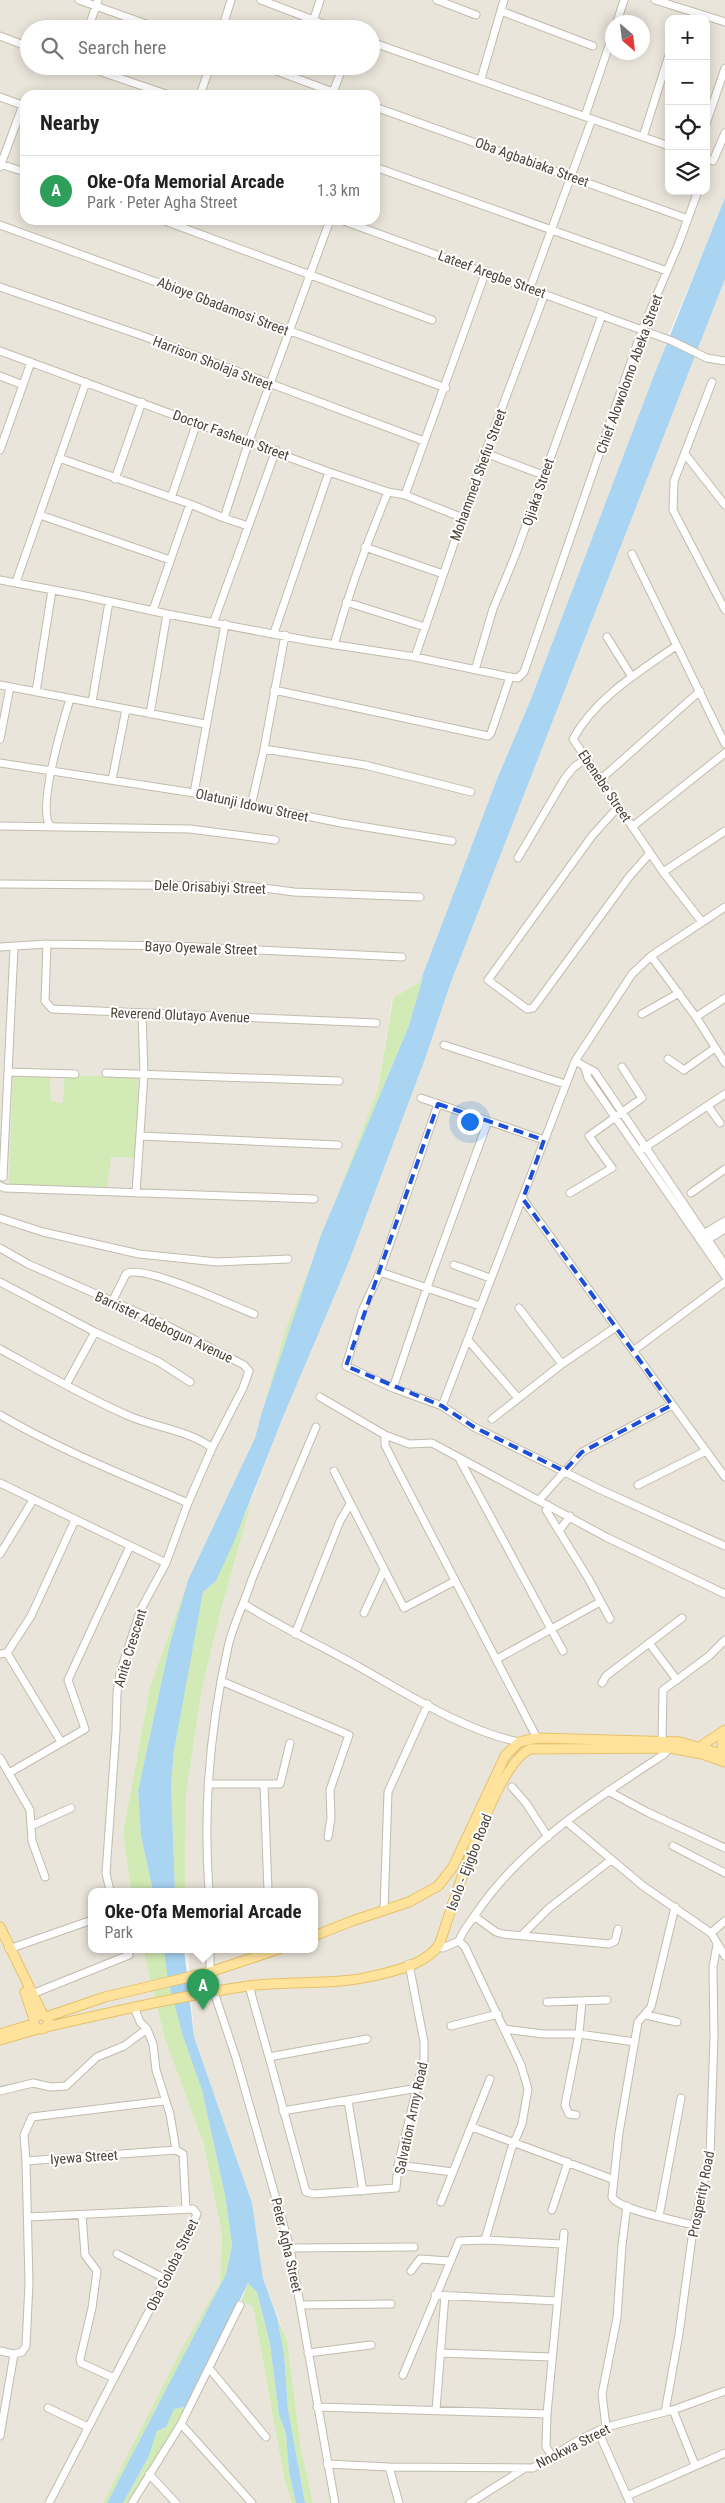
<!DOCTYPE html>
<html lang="en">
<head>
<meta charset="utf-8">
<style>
  :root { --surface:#fff; --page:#f6f6f6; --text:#222; --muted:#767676; --line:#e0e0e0; --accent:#ea580c }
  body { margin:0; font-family:"Roboto Condensed",sans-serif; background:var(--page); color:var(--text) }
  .controls { position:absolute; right:15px; top:15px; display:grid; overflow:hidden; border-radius:10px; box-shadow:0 2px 12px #0003 }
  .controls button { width:45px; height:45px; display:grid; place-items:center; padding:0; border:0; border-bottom:1px solid var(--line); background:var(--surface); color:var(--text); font:25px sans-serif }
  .compass { position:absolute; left:605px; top:15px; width:45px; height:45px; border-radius:50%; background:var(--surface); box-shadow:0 2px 12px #0003; rotate:152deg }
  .you { position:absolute; left:469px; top:1121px; width:18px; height:18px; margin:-12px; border:4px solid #fff; border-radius:50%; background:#1a73e8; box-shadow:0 0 0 8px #1a73e833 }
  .badge { display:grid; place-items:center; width:32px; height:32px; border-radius:50%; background:var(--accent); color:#fff; font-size:16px; font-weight:700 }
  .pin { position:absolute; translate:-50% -41px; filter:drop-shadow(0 1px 2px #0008) }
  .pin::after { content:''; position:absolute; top:26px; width:18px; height:15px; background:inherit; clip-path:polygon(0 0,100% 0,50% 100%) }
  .popup { position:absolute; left:88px; top:1888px; width:230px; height:65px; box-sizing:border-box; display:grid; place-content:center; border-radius:10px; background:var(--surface); filter:drop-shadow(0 1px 4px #0005); font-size:16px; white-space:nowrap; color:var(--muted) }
  .popup b { font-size:19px; color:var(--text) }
  .popup::after { content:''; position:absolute; left:50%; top:100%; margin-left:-10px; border:10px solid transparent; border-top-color:var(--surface) }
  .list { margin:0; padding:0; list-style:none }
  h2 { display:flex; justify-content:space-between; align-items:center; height:65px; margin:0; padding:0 20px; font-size:21px }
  h2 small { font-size:16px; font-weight:400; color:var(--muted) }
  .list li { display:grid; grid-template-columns:32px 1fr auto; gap:15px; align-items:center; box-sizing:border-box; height:70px; padding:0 20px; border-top:1px solid var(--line) }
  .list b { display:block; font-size:19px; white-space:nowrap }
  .list p { margin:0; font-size:16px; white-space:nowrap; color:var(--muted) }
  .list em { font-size:16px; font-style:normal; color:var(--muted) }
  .icon { flex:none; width:28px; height:28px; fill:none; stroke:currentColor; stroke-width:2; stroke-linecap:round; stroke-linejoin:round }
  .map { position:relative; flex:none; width:725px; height:2503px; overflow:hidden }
  .search { position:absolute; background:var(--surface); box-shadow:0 2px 12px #0003; left:20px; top:20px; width:360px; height:55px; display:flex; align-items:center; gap:12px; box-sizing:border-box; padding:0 18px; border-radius:28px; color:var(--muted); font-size:19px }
  .panel { position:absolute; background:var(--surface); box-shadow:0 2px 12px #0003; left:20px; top:90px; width:360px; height:135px; border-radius:15px }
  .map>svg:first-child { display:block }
</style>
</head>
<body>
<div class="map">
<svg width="725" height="2503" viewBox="0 0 725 2503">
  <rect width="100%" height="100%" fill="#f6f3ec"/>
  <path fill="#eae5da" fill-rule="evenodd" d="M0,0H725V202L665,342V366L651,383L531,699L497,779L420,982L392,999L378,1089L285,1331L255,1438L188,1580L150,1687L123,1833L131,1891H92V1949H143L165,2039L203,2142L222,2233L220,2283L104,2503H0ZM669,19H706V191H669ZM612,22H642V52H612ZM29,29H371V66H29ZM25,95H375V220H25ZM13,1076L50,1077L51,1101L63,1103L135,1158L111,1157Z
    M725,279V2503H313L301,2449L287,2340L263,2278L252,2203L194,2037L188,1949H314V1891H185L186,1795L202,1688L222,1606L253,1496L283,1417L348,1264L425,1059L451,982Z
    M241,2302L253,2306L284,2478L292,2503H136Z"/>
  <path fill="#d2eab5" d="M426,971L408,1028L321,1235L262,1412L285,1331L378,1089L393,998L420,982Z
    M13,1076L50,1077L51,1101L63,1103L65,1076H129L138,1078L136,1158L111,1157L107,1191L9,1185Z
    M253,1496L222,1606L202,1688L186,1795L185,1891H175L171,1784L174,1751L187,1671L203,1592L216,1581Z
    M188,1580L169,1647L138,1791L141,1836L153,1891H131L123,1833L150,1687Z
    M143,1949H164L169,1980L202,2090L225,2195L232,2245L226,2274L107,2503H103L184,2345L220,2283L222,2233L203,2142L165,2039Z
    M248,2283L257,2292L270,2344L279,2415L286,2433L289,2472L296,2503H292L284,2478L253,2306L241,2302Z
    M277,2317L287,2340L301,2449L313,2503H305L288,2409L284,2354Z
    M190,2406L136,2503H123L149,2456L157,2430L166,2427L174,2409Z"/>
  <path fill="#a9d4f2" d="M725,198V279L451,982L425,1059L348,1264L283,1417L233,1544L216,1581L203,1592L174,1751L171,1784L175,1891H153L141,1836L138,1791L169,1647L188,1580L255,1438L262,1412L321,1235L408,1028L424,975L420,982L497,779L531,699L651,383Z
    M164,1949H184L194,2037L252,2203L263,2278L277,2317L284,2354L288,2409L305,2503H296L289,2472L286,2433L279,2415L270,2344L257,2292L248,2283L190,2406L174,2409L166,2427L157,2431L149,2456L123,2503H107L226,2274L232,2245L225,2195L202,2090L183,2036L168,1980Z"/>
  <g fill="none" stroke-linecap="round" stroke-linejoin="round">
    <g stroke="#c2bbae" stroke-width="9">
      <path id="minor" d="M79,0L160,29
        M261,0L337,29
        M437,0L476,15
        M655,0L725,22
        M501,11L593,46
        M314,19L320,0
        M617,22L624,0
        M88,29L98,0
        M222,29L231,0
        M0,36L29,47
        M371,42L669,146
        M84,66L169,95
        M263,66L341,95
        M481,79L504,0
        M200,95L210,66
        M332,95L343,66
        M0,97L25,106
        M375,107L688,219
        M585,116L612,37
        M706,124L725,68
        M643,137L669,55
        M706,159L713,161L725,133
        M0,164L25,172
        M0,167L23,105
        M375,167L667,271
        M162,220L432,320
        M341,220L672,341L707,358L725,361
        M0,225L446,388
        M0,287L143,336L424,441
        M530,288L592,119
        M0,351L329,472L388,492L405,495L463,518
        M0,376L23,385
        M712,382L674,481L673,510L725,610
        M0,450L31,362
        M485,453L543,475
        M685,454L725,505
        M59,458L190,504L224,518L249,441L330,220
        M115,479L142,402
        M405,495L486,271
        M171,498L197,422
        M40,515L170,560
        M224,518L248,526
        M365,547L443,574
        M632,554L725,744
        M0,580L80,595L167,614L310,641L415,657L510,677L491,733L488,736L274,690
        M16,582L86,382
        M346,602L425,627
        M153,610L190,504
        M214,621L276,450
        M274,633L329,472
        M607,637L632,677
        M334,645C349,592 367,542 388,492
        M676,646C640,671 595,698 573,739L663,872L702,922
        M415,657L485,453L545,293
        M475,670L493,609L515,556L602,315
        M510,677L518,678L524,672L642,330L679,243L698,191
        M0,685L205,724
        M36,692L52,590
        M92,702L109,602
        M150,714L167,614
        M0,739L10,687
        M264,749L365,765L471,792
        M0,763L194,793L341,823L452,841
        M601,779L700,691
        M112,780L126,709
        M194,793L225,624
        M251,806L264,749L285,635
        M618,807L592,836L488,980L527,1009L533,1008L629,877L650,853
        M0,826L190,829L275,840
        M50,826C37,807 63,722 70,699
        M632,827L725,753
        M518,858L565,778L574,767L587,758
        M663,872L725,831
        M0,884L248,886L294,892L420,897
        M47,944L45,1001L52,1009L376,1023
        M0,947L47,944L174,946L402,957
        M651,956L696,1017L725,1063
        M642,1014L679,993
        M696,1017L725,998
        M444,1045L565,1084
        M668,1059L684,1070L715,1048
        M575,1061L595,1072L725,1265
        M585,1068L588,1078L725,1276
        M8,1072L75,1074
        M106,1073L339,1081
        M421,1098L544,1140
        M438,1104L380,1272L362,1311L346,1366L393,1388L442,1406L474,1427L601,1490L725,1546
        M708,1106L720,1123
        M141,1136L338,1145
        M641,1150L725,1094
        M3,1177L14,948
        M0,1186L5,1188L314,1199
        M136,1193L144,1074L142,1013
        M570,1193L612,1168L589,1136L642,1098L622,1067
        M691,1193L725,1169
        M523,1199L725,1477
        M0,1218L43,1232L139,1254L217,1262L288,1259
        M700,1236L725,1221
        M704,1242L725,1229
        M0,1248L28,1264L166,1325L244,1365L249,1371L243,1388L212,1448L188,1503L166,1563L141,1609L120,1673L117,1693L116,1731L106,1873L110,1891
        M454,1265L490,1278
        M380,1272L480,1306
        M0,1282L95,1332
        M112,1302L126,1274C142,1263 233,1306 254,1314
        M519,1308L562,1364
        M468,1340L518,1398
        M0,1349C42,1372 85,1397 129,1416C154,1427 191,1431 212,1448
        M633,1351L725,1282
        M66,1385L95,1332L159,1362L190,1382
        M393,1388L427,1287L488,1121
        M320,1397L385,1435L409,1444L432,1443L606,1537L725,1594
        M442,1406L575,1061L632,974L651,956L725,907
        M0,1415C60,1450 124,1475 188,1503
        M492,1419L562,1364L616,1327
        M385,1435V1445L395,1465L537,1738
        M460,1460L563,1651
        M334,1471L404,1608L455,1581
        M0,1483L166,1563
        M638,1485L706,1451
        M540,1499L582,1452L672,1405
        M548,1505L546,1510L588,1578L610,1619
        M559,1531L570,1516
        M0,1554L33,1500
        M244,1604C282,1628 322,1646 361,1668C409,1695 465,1731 519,1742
        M364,1613L384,1570
        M295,1634L340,1521L350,1504
        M649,1643L677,1680
        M7,1653L61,1742
        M0,1654L7,1653L31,1616L75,1520
        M497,1659L600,1602
        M221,1681L349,1735L330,1790L331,1818L328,1837
        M602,1683L606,1676L682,1618
        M662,1741L663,1690L709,1656L725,1640
        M0,1758L30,1810L32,1841L45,1877
        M9,1773L85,1729L68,1680L130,1546
        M208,1784H280L290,1743
        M264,1784L268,1891
        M512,1787L526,1803L548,1837
        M608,1791L647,1812L725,1848
        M567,1822L643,1886L711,1933L725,1956
        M31,1826L71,1808
        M673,1846L725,1873
        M209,1891C203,1810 210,1727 228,1647C233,1624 245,1602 252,1579L316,1427
        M675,1907L651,2007L638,2022L619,2133L612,2197C619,2210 678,2221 694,2225
        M384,1910L388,1792L428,1704
        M474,1916L496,1932L503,1934L609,1944L615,1941L618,1929
        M711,1933L725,1921
        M522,1935L549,1908L611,1860
        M459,1941C462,1931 469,1924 475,1915C521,1846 594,1800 663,1755L670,1748
        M437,1947L443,1948L459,1941L465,1947L521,2065L528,2089L522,2124L511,2150L485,2240
        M9,1949L92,1920
        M210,1972V1949
        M249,1986L269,2057L367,2039
        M214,1992L236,2058L290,2248L335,2503
        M32,1994L129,1955L127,1949
        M547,2002L607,2000
        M646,2015L677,2022
        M451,2026L498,2014
        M504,2029L543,2034H579L635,2042
        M269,2057L306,2192L314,2194L396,2188L398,2165L424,2059V2042L409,1964
        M0,2091L33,2083L51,2087L66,2086L97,2057L124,2046L147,2029
        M348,2101L363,2191
        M283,2111L418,2088
        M576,2115L569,2114L565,2105L579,2034L582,2001
        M472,2127L612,2179
        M176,2150L183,2154L186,2209
        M26,2161L24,2135L32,2117L164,2101
        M398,2165L453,2172
        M441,2202L490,2079
        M552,2210L568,2162
        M82,2215L85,2255L97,2271L92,2308L80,2359L81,2363L114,2378
        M659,2216L681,2098
        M28,2217L193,2209L197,2214L186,2240L49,2503
        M290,2248L414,2247
        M117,2254L166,2279
        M411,2271L420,2259L449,2261
        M435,2295L557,2301
        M300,2305L391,2304
        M0,2351L14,2354
        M308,2353L371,2345
        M440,2353L552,2357
        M209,2368L266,2437
        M403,2375L459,2241L485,2240L562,2244
        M317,2407L547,2414
        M48,2408L88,2427
        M436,2410L445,2295
        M673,2410L695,2465
        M665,2412L679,2334L693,2230L710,2155L714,2037L713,1967L717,1945
        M181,2424L252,2503
        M606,2427L602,2394L617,2318L622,2245L627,2206
        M598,2431L630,2503
        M0,2436L14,2354L22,2352L26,2346L29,2283L26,2161L176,2150L170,2114L156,2070L153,2044L147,2029L140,2022L134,2007
        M553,2457L546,2447L547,2414L564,2233
        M327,2464L389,2467L533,2468L577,2441L606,2427L673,2410L725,2391
        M389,2467L399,2503
        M149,2474L176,2503
        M627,2496L725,2453
        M132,2503L181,2424L240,2305
        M470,2503L525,2468"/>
    </g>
    <g stroke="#e6c16a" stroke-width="11">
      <path id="major" d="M701,1746L725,1730
        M723,1754L722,1742L725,1738
        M0,1927L43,2015
        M314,1936L352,1921L409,1902L438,1886L453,1867L505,1756L519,1742L537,1738L680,1742L725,1755
        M25,1992L34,2019
        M34 2022a7 7 0 1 1 14 0a7 7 0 1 1-14 0Z
        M46,2017L105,1997L210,1972L279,1949
        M46,2027C113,2012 180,1996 248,1986C290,1980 332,1986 373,1976C395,1971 428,1964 440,1943C452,1905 496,1764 530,1749L670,1748L702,1754L725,1762
        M0,2034L33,2024
        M0,2040L38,2029"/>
    </g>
    <use href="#minor" stroke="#fff" stroke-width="7"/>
    <use href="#major" stroke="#ffe39c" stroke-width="9"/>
  </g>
  <path fill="none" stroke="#1d4ed8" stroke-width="4" stroke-dasharray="10 6" stroke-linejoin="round" d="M438,1104L544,1140L523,1199L672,1405L582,1452L564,1471L474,1427L442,1406L346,1366Z"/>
  <g text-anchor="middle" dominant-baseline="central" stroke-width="4" stroke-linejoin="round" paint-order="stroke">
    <g font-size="14" fill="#4b4439" stroke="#fff">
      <text transform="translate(532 162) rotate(20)">Oba Agbabiaka Street</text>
      <text transform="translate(492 274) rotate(20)">Lateef Aregbe Street</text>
      <text transform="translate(223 306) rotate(21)">Abioye Gbadamosi Street</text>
      <text transform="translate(213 363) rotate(21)">Harrison Sholaja Street</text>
      <text transform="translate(629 374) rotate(-70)">Chief Alowolomo Abeka Street</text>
      <text transform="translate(231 435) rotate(20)">Doctor Fasheun Street</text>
      <text transform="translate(478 475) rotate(-70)">Mohammed Shefiu Street</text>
      <text transform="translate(538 492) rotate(-71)">Ojiaka Street</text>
      <text transform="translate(605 786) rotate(56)">Ebenebe Street</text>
      <text transform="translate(252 805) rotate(12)">Olatunji Idowu Street</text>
      <text transform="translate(210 887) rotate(2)">Dele Orisabiyi Street</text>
      <text transform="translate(201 948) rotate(2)">Bayo Oyewale Street</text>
      <text transform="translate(180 1015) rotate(2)">Reverend Olutayo Avenue</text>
      <text transform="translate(164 1327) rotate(25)">Barrister Adebogun Avenue</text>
      <text transform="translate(130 1648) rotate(-73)">Anite Crescent</text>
      <text transform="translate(469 1862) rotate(-69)">Isolo - Ejigbo Road</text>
      <text transform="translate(411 2118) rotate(-78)">Salvation Army Road</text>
      <text transform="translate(84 2157) rotate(-4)">Iyewa Street</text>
      <text transform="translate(701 2194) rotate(-79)">Prosperity Road</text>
      <text transform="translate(287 2245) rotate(77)">Peter Agha Street</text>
      <text transform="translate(172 2265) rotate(-64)">Oba Goloba Street</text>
      <text transform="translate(573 2446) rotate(-27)">Nnokwa Street</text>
    </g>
  </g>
</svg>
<div class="controls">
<button>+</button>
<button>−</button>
<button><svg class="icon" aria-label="locate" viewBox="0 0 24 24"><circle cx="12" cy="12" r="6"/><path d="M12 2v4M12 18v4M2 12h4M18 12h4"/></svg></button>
<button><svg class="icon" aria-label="layers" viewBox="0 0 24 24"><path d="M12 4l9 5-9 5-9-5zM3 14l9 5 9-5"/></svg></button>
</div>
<svg class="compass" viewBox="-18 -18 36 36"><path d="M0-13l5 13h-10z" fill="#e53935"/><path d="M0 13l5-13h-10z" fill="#767676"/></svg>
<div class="you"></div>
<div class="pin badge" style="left:203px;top:2010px;background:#2e9e5b">A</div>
<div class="popup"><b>Oke-Ofa Memorial Arcade</b>Park</div>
<div class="search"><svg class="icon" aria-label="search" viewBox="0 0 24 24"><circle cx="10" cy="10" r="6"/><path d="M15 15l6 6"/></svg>Search here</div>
<section class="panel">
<h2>Nearby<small></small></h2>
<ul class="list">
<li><span class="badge" style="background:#2e9e5b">A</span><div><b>Oke-Ofa Memorial Arcade</b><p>Park · Peter Agha Street</p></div><em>1.3 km</em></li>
</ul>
</section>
</div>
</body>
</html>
